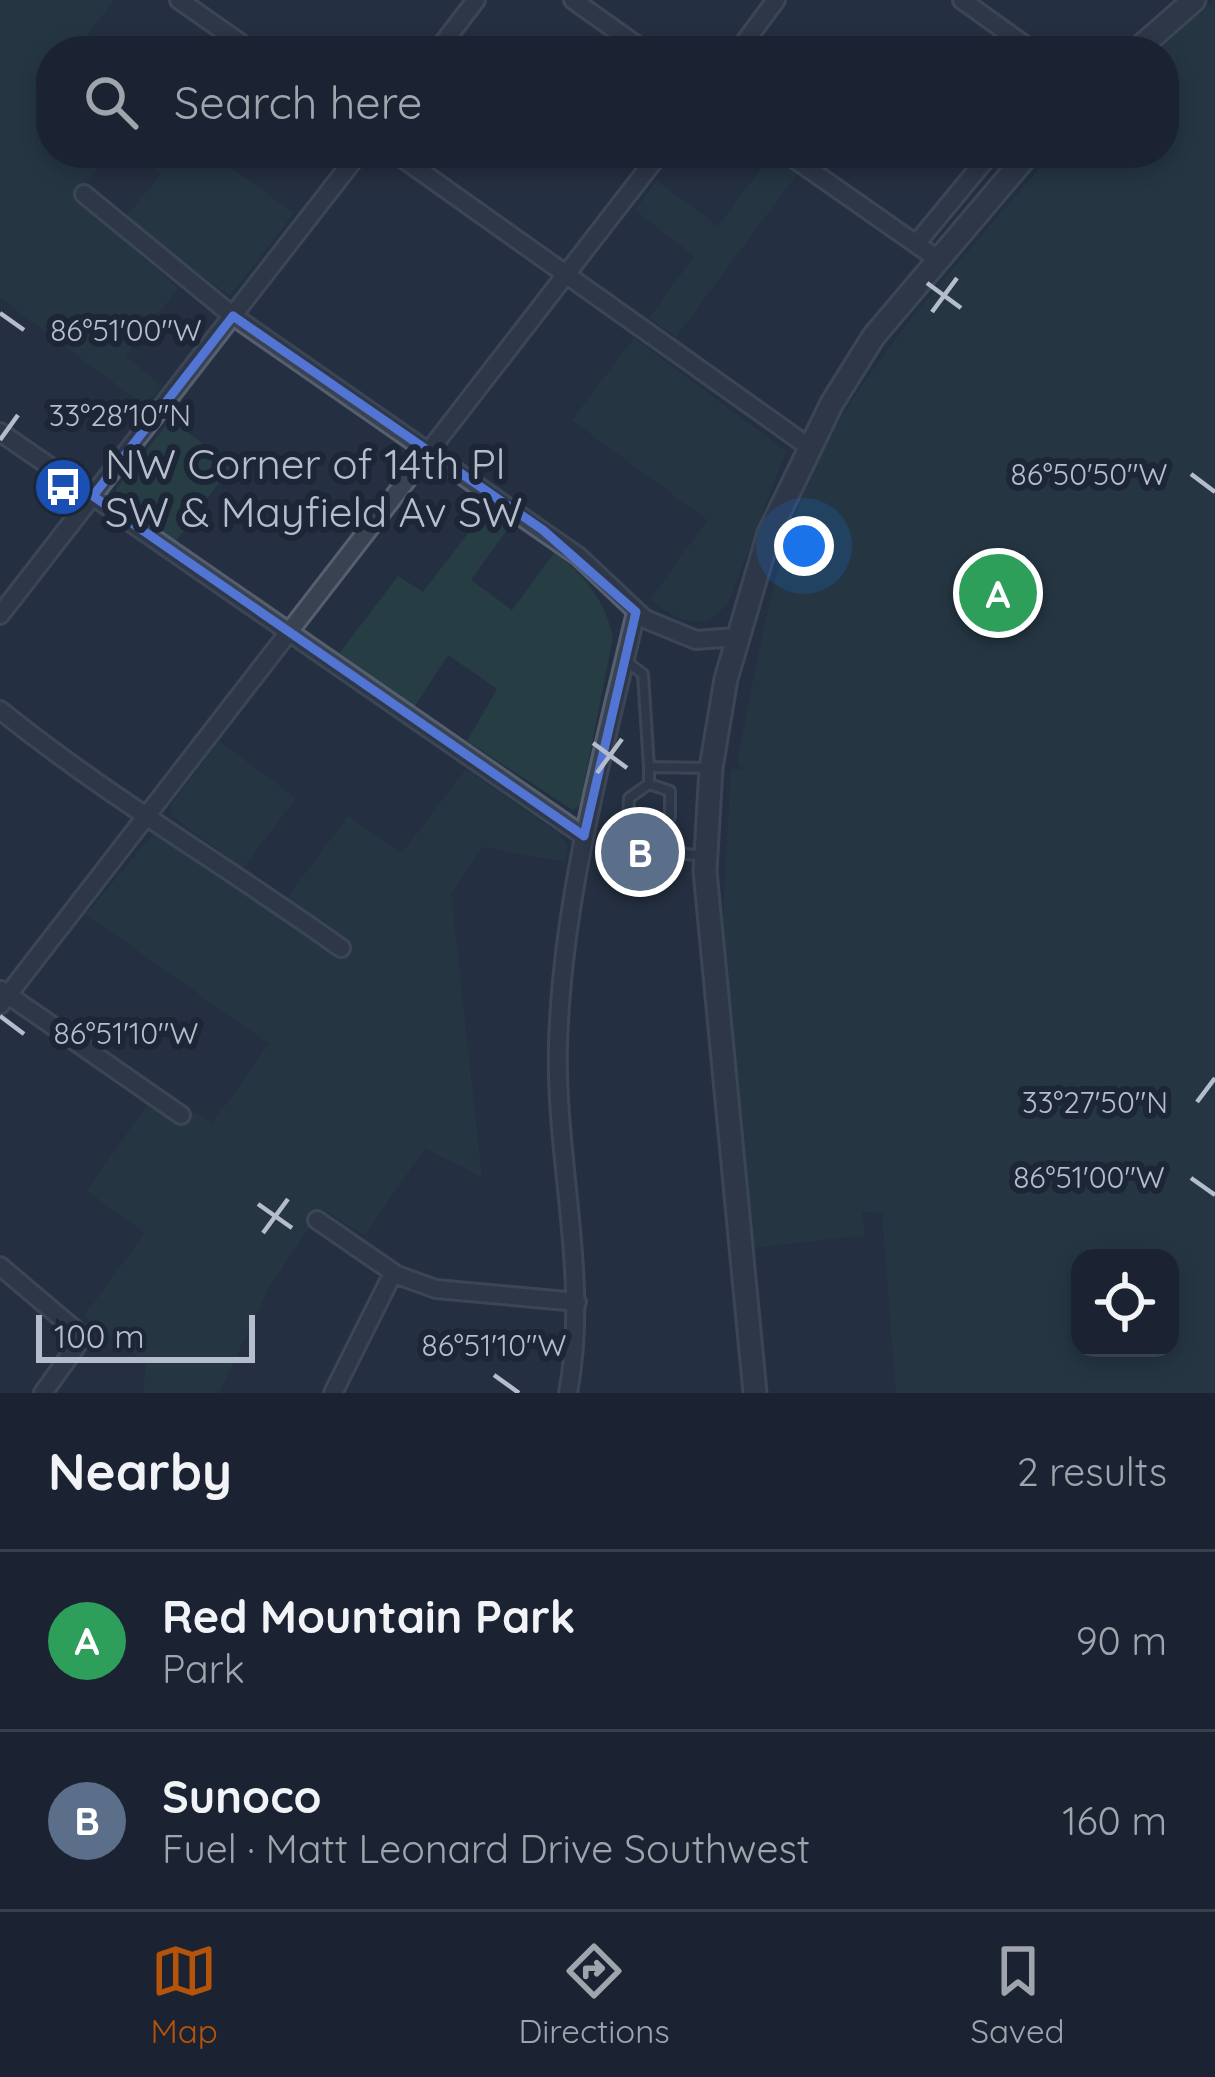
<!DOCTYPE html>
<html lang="en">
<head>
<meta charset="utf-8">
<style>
  :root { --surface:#1b2332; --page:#242b3a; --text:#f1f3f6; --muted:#a0a4ac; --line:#39404d; --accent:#b45309 }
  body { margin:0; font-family:Quicksand,sans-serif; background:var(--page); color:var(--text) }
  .controls { position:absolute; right:36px; bottom:36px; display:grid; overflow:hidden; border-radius:24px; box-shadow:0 6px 18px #0003 }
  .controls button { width:108px; height:108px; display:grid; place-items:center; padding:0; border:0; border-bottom:3px solid var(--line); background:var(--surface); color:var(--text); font:60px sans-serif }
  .scale { position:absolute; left:36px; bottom:30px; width:219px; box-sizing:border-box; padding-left:12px; border:6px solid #b5bdcc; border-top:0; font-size:33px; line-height:42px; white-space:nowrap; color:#b5bdcc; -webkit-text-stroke:9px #1d2636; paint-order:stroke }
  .you { position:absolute; left:804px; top:546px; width:42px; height:42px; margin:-30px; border:9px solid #fff; border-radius:50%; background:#1a73e8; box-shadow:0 0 0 18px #1a73e833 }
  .badge { display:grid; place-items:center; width:78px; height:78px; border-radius:50%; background:var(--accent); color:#fff; font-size:39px; font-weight:700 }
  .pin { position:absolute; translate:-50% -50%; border:6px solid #fff; box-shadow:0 3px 12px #0006 }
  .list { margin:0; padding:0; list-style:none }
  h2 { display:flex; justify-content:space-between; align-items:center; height:156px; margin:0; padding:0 48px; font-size:51px }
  h2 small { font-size:39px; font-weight:400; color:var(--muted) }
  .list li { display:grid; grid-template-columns:78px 1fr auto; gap:36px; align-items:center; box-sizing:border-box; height:180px; padding:0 48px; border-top:3px solid var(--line) }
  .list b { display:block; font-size:45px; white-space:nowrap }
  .list p { margin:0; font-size:39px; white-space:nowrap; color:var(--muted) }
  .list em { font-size:39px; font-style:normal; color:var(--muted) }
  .icon { flex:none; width:66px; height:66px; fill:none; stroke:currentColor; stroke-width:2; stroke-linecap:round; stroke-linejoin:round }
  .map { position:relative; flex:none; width:1215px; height:1393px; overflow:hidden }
  .search { position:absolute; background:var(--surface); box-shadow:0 6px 18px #0003; left:36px; right:36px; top:36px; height:132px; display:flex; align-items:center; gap:30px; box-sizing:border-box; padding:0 42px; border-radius:48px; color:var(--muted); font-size:45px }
  .sheet { height:516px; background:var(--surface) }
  nav { display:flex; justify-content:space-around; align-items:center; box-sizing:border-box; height:168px; border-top:3px solid var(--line); background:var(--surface); font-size:33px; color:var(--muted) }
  nav a { display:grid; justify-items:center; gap:6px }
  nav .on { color:var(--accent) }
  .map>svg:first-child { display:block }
</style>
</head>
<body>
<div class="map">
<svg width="1215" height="1393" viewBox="0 0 1215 1393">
  <rect width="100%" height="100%" fill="#242f42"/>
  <path fill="#263e43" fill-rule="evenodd" d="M0,0H114L75,51H51V153H110L74,197L178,288L126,356L162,386L145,406L0,298Z
    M1215,0V1393H896L882,1213L862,1212L865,1235L753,1248L723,917L731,769L745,771L737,763C758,659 773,551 821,455C873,351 963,260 1037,171L1055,153H1164V51H1157ZM1080,1258H1170V1348H1080Z
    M134,153H210L294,213L230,296L124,219L161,174Z
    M771,155L797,174L676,337L649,318L694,256L635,210L657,181L718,226Z
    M634,338L786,451L730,599C707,636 679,621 650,600L707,520L572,420Z
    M171,419L231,466L176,541L123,505L116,489Z
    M488,507L511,524L471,580L512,610L555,552C585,577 604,598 613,637L580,805L573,810L467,741L497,689L448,655L415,706L338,655L398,576L423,592Z
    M219,741L296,798L243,868L173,817L171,805Z
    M466,769L561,835L568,847L565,862L483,847L451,893L482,1177L425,1148L365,1235L322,1209L269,1288L219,1393H143L146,1363L84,1316L145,1233L87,1191L148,1103L182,1127L194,1112L212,1124L269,1044L86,914L153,834L274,915L348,816L402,853Z"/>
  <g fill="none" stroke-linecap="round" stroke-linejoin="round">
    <g stroke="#565f6f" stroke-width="14">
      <path id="service" d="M627,662L643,674L649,767
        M649,784L629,798L628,823L650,830V816
        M704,856L669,852L650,830L670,817V791L649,784V767L708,768"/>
    </g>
    <g stroke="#565f6f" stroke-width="22">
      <path id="minor" d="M179,0L252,51
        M573,0L645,51
        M962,0L1033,51
        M437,51L476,0
        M738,51L776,0
        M395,153L809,447
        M786,153L936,258
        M84,194L233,316L578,556L645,619L696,640L736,637
        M916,244L991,153
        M0,432L584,836
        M0,615L359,153
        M0,710C108,797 228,867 341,948
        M1,990L181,1115
        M0,1005L660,153
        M317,1220L397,1275L436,1289L577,1302
        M0,1266L79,1333L76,1347L43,1393
        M333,1393L393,1273
        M568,1393C590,1277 555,1162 558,1045C562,898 603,755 636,612"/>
    </g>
    <g stroke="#565f6f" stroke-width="27">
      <path id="tertiary" d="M1136,51L1194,0
        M755,1393L705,871L711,768L726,679L769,533L832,403L874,336L1029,153"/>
    </g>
    <use href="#service" stroke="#384251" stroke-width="8"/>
    <use href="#minor" stroke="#384251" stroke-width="16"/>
    <use href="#tertiary" stroke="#384251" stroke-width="21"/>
  </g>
  <path d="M0 0H1215V1393H0ZM233,316L543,530L636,612L584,836L93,496Z" fill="#242f42" fill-opacity=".55" fill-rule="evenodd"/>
  <path fill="none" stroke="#5275d4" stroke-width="9" stroke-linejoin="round" d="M233,316L543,530L636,612L584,836L93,496Z"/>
  <path fill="none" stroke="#b5bdcc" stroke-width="4.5" d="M927,283L961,308M932,312L957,278M0,313L24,330M0,440L18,415M1191,474L1215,492M593,743L627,768M597,773L622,739M0,1016L24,1034M1197,1102L1215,1078M1191,1178L1215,1195M258,1204L292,1228M263,1233L288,1199M494,1375L519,1393"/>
  <defs>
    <g id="bus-disc" transform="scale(3)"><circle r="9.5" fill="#1a4fb4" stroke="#1d2636"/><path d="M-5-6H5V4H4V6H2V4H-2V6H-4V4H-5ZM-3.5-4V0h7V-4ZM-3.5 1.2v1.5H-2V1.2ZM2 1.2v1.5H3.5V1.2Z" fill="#fff"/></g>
  </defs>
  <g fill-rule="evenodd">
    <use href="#bus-disc" x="63" y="487"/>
  </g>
  <g text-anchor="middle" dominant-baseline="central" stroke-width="12" stroke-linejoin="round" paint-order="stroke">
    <g font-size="42" fill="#b5bdcc" stroke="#1d2636" text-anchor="start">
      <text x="105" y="463">NW Corner of 14th Pl<tspan x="105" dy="48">SW &amp; Mayfield Av SW</tspan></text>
    </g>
  </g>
  <g font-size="30" text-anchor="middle" fill="#b5bdcc" stroke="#1d2636" stroke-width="12" stroke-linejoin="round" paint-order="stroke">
    <text x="126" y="341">86°51'00"W</text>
    <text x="120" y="426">33°28'10"N</text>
    <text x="1089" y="485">86°50'50"W</text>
    <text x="126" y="1044">86°51'10"W</text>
    <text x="1095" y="1113">33°27'50"N</text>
    <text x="1089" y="1188">86°51'00"W</text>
    <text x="494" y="1356">86°51'10"W</text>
  </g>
</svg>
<div class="controls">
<button><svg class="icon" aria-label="locate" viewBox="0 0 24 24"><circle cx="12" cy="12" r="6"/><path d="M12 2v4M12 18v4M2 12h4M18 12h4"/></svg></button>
</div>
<div class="scale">100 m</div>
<div class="you"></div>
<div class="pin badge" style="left:998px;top:593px;background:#2e9e5b">A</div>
<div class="pin badge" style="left:640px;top:852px;background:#5c6f8a">B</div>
<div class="search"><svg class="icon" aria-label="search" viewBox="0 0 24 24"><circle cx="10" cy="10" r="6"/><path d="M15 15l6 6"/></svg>Search here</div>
</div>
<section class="sheet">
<h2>Nearby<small>2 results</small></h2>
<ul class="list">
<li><span class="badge" style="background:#2e9e5b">A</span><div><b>Red Mountain Park</b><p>Park</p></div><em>90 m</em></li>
<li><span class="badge" style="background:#5c6f8a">B</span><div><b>Sunoco</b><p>Fuel · Matt Leonard Drive Southwest</p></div><em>160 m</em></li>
</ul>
</section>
<nav>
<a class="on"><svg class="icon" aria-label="map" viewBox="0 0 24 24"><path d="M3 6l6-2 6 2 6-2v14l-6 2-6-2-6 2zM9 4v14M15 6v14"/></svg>Map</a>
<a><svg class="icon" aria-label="directions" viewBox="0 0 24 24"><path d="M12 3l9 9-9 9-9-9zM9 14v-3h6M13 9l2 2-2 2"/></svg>Directions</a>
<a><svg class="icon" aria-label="saved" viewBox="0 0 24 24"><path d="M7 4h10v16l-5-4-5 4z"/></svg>Saved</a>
</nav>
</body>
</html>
